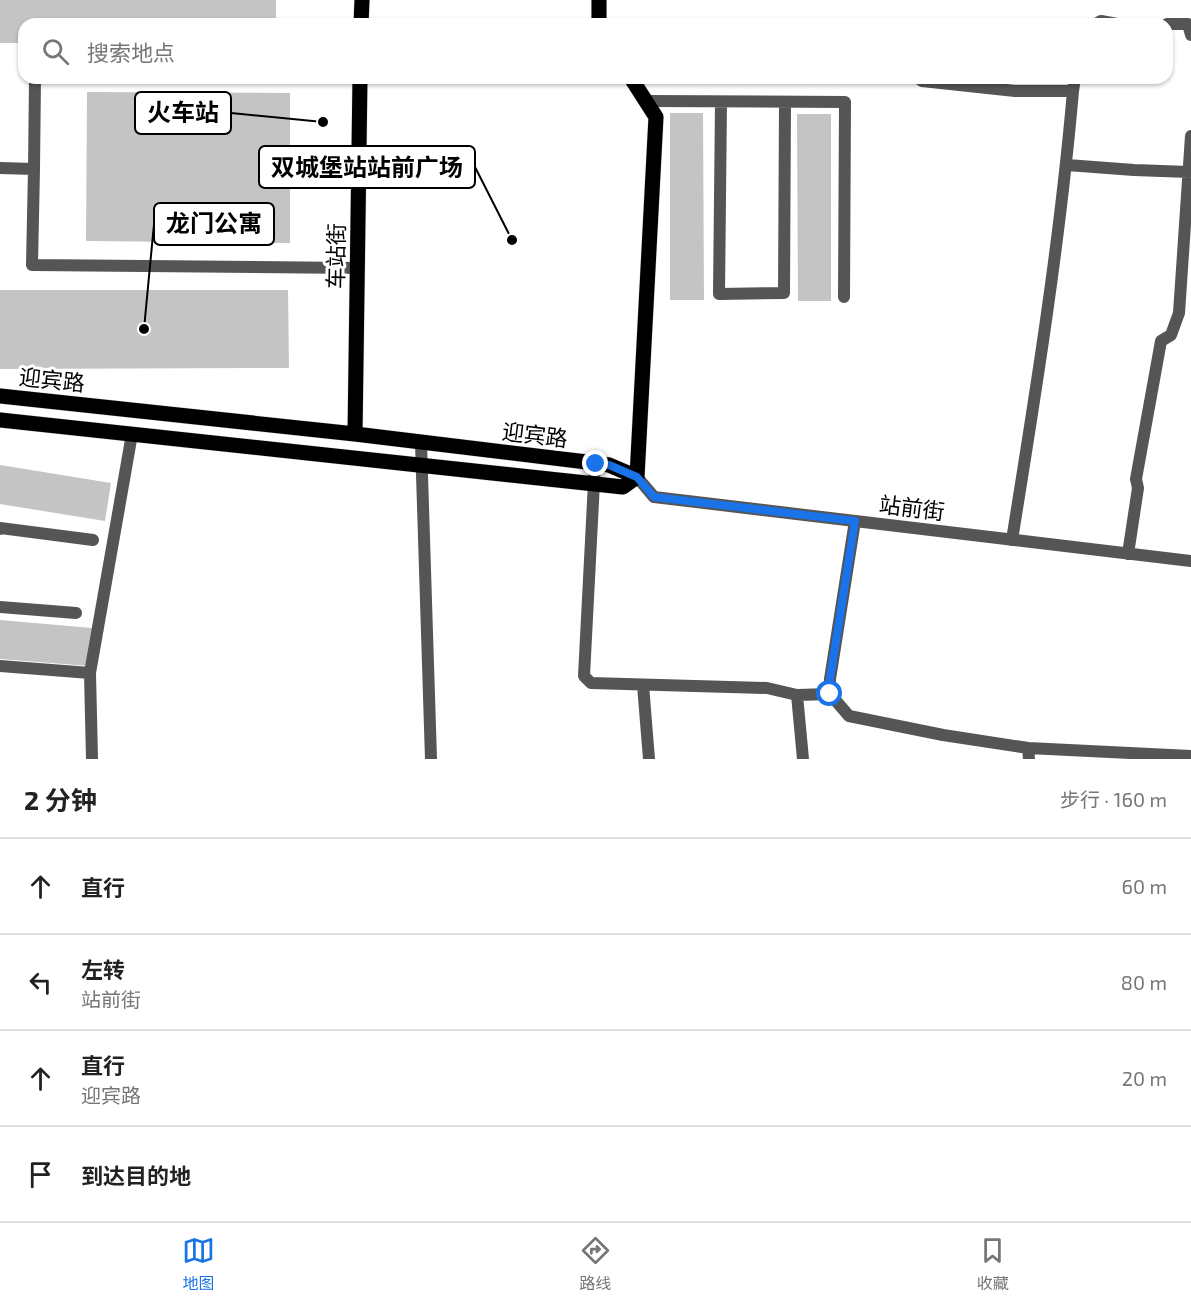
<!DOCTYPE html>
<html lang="zh">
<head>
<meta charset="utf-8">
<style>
  :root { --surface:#fff; --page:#f6f6f6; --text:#222; --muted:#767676; --line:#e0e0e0; --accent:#1a73e8 }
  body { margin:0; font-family:"Exo 2","Noto Sans SC",sans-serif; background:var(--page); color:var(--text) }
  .stop { position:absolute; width:18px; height:18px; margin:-14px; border:4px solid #1a73e8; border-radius:50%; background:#fff }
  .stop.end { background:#1a73e8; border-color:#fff; box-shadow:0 2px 6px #0008 }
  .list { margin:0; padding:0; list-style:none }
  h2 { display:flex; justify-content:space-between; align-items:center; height:78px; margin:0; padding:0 24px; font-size:26px }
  h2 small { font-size:20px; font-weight:400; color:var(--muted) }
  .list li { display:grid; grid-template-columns:39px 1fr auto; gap:18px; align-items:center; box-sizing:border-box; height:96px; padding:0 24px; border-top:2px solid var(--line) }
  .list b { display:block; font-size:22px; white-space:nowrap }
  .list p { margin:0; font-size:20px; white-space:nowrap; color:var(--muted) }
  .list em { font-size:20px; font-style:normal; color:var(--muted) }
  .icon { flex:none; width:33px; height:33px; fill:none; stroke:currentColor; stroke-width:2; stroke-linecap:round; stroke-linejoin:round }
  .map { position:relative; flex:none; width:1191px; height:759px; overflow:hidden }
  .search { position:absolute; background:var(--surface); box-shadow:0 2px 4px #0004; left:18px; right:18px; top:18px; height:66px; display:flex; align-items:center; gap:15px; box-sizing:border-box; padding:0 21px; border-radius:18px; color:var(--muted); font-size:22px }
  .sheet { height:462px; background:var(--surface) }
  nav { display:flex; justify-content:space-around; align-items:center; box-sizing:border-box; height:84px; border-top:2px solid var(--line); background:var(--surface); font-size:16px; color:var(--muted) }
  nav a { display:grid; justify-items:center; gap:3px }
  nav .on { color:var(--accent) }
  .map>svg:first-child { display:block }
</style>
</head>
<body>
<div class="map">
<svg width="1191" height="759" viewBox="0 0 1191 759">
  <rect width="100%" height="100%" fill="#fff"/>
  <path fill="#c4c4c4" d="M0,0H276V24H24V43H0Z
    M87,92L290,93V243L86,241Z
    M670,113H703L704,300H670Z
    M797,114H831V301H798Z
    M0,290H288L289,368L0,369Z
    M0,465L111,483L105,521L0,504Z
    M0,620L92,628L89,666L0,659Z"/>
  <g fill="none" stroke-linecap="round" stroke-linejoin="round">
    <g stroke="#dbdbdb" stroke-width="16">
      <path id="primary" d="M599,0V24
        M361,24L362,0
        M631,78L656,117L637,477
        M0,396L355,434L595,463L609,465L637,477
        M0,420L623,487L637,477
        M355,434L360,78"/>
    </g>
    <path stroke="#555" stroke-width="12" d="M646,101L845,102L844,297
      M721,102L719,294L784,293L785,102
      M0,529V528L93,540
      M0,607L76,613
      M0,666L90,673
      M92,759L90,673L132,434"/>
    <path stroke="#555" stroke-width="12" d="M1096,24L1101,21L1117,24
      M1167,24H1188L1191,35
      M918,78L922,81L1015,91H1073C1060,241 1036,391 1012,540
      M1073,91L1075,78
      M1067,165L1134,170L1189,172
      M0,168L34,169L32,265L357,268
      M34,169L35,78
      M421,443L431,759
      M595,463L584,676L591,683L767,688L797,695L830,694V679L855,521
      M1128,554L1138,488L1136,479L1161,341L1171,335L1179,313L1191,136
      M643,685L649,759
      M830,694L849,716L943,735L1028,748
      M797,695L803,759
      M1029,759L1028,748L1191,756"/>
    <path stroke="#555" stroke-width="12" d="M637,477L654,497L1191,561"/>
    <use href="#primary" stroke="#000" stroke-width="15"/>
  </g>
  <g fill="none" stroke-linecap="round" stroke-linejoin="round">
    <path stroke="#1a73e8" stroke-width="8" d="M596,464L609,465L637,477L654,497L855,521L830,679V694"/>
  </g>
  <g text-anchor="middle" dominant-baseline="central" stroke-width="6" stroke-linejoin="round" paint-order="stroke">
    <g font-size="22" fill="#000" stroke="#fff">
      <text transform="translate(335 256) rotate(-89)">车站街</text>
      <text transform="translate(52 379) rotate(6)">迎宾路</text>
      <text transform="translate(535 434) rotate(7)">迎宾路</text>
      <text transform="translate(912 507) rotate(7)">站前街</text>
    </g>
  </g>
  <path fill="none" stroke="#000" stroke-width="2" d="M323 122L231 113M512 240L475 167M144 329L154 224"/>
  <g fill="#000" stroke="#fff" stroke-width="2">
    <circle cx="323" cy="122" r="6"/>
    <circle cx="512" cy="240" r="6"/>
    <circle cx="144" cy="329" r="6"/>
  </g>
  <g fill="#fff" stroke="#000" stroke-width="2">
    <rect x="135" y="92" width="96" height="42" rx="6"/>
    <rect x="259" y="146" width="216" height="42" rx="6"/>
    <rect x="154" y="203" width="120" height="42" rx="6"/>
  </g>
  <g font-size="24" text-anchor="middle" font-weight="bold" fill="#000">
    <text x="183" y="121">火车站</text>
    <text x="367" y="176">双城堡站站前广场</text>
    <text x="214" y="232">龙门公寓</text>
  </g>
</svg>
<div class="stop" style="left:830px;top:694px"></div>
<div class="stop end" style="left:596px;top:464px"></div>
<div class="search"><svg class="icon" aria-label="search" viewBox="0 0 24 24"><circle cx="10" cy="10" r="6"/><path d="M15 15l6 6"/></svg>搜索地点</div>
</div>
<section class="sheet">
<h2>2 分钟<small>步行 · 160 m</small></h2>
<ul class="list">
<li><svg class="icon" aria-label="ahead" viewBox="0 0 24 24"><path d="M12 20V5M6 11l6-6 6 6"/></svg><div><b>直行</b></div><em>60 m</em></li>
<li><svg class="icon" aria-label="left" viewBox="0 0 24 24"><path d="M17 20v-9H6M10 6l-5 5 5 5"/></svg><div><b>左转</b><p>站前街</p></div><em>80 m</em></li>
<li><svg class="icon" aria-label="ahead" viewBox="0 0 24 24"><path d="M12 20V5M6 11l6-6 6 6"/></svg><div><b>直行</b><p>迎宾路</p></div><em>20 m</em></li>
<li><svg class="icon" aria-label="arrive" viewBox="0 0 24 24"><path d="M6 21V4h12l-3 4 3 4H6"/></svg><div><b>到达目的地</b></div></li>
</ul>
</section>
<nav>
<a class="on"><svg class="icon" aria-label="map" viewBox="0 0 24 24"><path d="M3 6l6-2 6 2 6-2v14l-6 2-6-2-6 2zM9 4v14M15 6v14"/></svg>地图</a>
<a><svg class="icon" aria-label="directions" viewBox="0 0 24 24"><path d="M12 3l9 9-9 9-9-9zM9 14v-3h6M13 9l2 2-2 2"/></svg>路线</a>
<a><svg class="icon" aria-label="saved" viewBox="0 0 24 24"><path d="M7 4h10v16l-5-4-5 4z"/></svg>收藏</a>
</nav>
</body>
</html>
